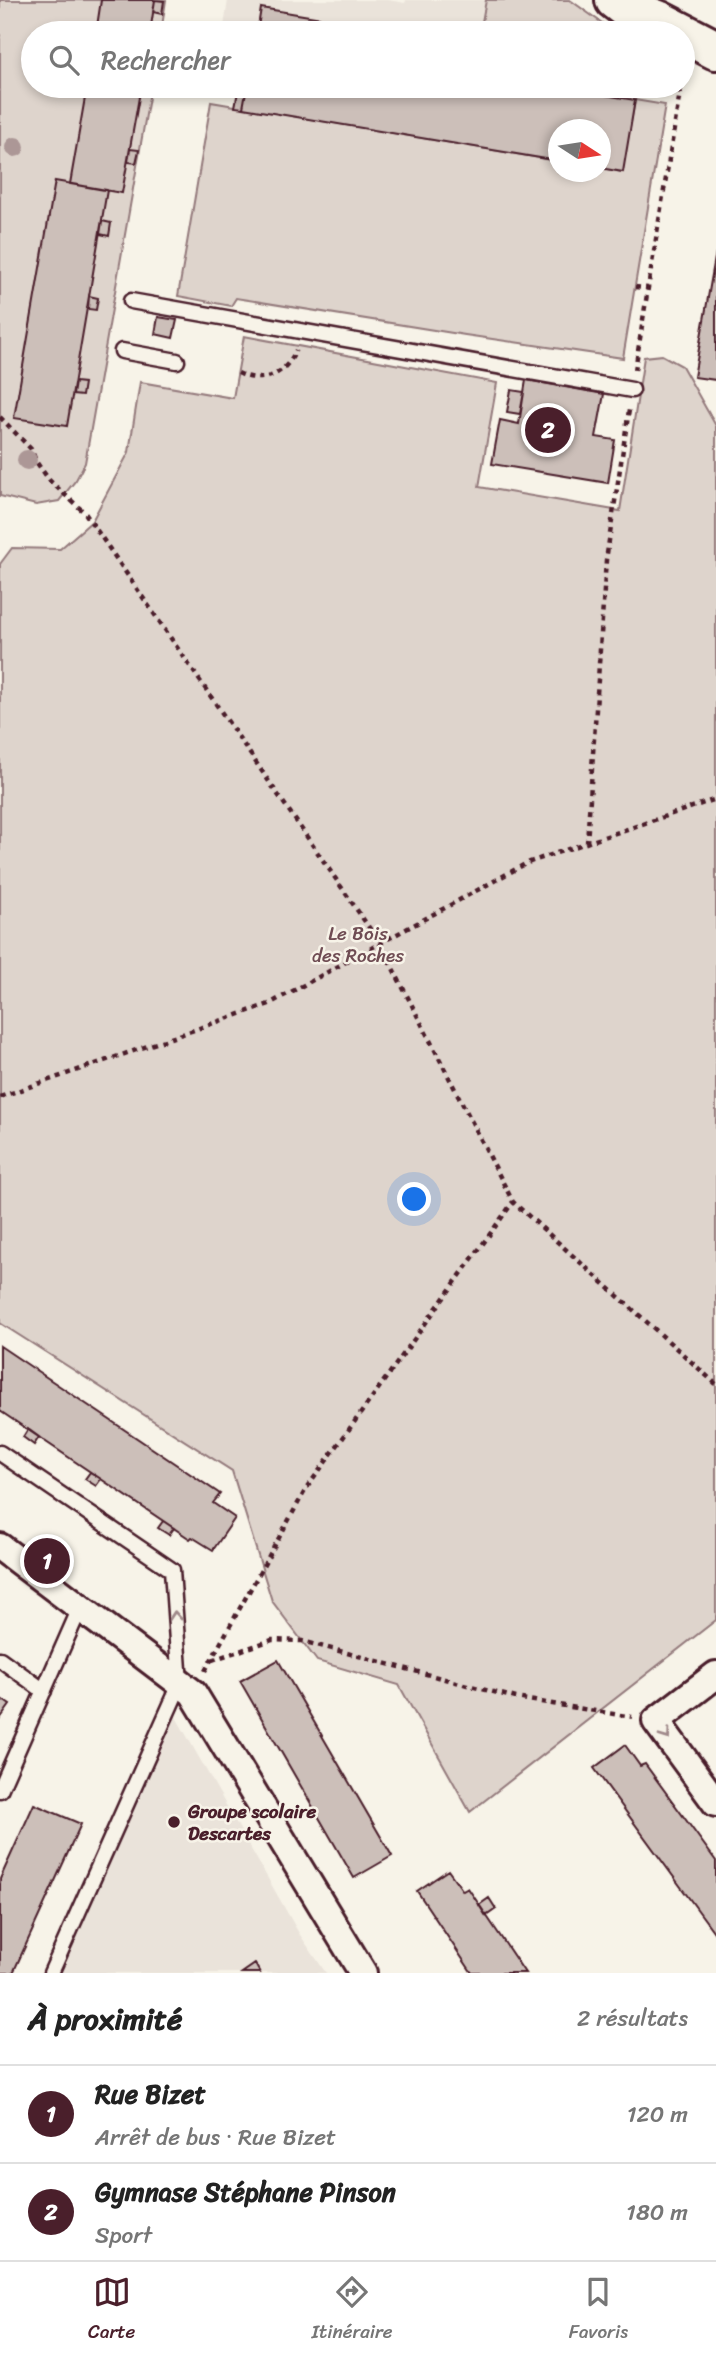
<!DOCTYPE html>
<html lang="fr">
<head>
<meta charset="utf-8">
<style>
  :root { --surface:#fff; --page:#f6f6f6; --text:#222; --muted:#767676; --line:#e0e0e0; --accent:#4a1f2b }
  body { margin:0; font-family:Sriracha,sans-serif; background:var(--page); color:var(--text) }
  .compass { position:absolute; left:548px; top:119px; width:63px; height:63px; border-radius:50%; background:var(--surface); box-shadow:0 4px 10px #0003; rotate:102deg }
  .you { position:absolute; left:415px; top:1200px; width:24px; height:24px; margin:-18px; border:5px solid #fff; border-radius:50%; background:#1a73e8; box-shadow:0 0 0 10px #1a73e833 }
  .badge { display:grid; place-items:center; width:46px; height:46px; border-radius:50%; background:var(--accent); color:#fff; font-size:23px; font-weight:700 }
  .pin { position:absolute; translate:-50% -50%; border:4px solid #fff; box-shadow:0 2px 7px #0006 }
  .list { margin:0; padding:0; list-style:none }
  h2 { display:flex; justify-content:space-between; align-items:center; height:91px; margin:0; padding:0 28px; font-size:30px }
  h2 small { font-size:23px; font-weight:400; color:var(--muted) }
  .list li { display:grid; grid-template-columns:46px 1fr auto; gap:21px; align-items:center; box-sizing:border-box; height:98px; padding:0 28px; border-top:2px solid var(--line) }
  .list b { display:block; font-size:26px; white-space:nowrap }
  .list p { margin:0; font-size:23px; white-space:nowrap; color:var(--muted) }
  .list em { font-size:23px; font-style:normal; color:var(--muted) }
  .icon { flex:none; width:38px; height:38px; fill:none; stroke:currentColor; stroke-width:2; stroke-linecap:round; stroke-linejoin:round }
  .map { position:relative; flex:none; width:716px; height:1973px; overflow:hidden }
  .search { position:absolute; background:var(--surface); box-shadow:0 4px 10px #0003; left:21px; right:21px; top:21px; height:77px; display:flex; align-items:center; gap:18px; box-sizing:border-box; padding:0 24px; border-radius:38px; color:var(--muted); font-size:26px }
  .sheet { height:287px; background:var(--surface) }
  nav { display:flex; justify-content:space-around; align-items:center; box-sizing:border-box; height:98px; border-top:2px solid var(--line); background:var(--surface); font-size:19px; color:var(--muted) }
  nav a { display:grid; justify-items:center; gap:4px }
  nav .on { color:var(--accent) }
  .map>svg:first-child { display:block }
</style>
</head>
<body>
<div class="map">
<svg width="716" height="1973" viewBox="0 0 716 1973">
  <rect width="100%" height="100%" fill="#f7f3e8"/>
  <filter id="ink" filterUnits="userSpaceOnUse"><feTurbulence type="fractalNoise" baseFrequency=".0143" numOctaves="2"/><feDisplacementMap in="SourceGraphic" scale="14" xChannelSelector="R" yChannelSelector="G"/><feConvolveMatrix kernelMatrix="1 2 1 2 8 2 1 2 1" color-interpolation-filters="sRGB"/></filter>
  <g filter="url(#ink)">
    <path fill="#eae3da" d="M228,0H388L405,3L406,0H570L616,33H223Z
      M165,1704L172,1710L300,1935L326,1973H43Z"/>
    <path fill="#ded4cc" stroke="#947a7c" stroke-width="2" d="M0,0H166L161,33H33V86H151L85,463L76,480L59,501L36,505L0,496Z
      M486,0H570L616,33H480Z
      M635,100L665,105L623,358L465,335L236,298L231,306L178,296L211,102L558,161V172H600L601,168L622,172Z
      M244,336L497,383L479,487L620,511L644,357L662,355L682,366L716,426V1620L470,1812L399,1685L317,1661L272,1601L232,1471L0,1323V564L12,548L60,549L92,521L129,452L140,382L233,398Z"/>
    <path fill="#ccbfb9" stroke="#4a1f2b" stroke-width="2" d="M101,0H155L150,33H96Z
      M155,0L164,1L162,14L153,12Z
      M261,8L394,30L393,33H257Z
      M87,86H141L122,193L70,184Z
      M239,86H247L243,108L235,107Z
      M247,86H551L635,100L623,172L600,168V130H558V161L243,108Z
      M130,149L139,150L136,163L128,162Z
      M55,181L107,190L67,426L14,418Z
      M102,221L111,223L109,236L100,234Z
      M716,252V380L694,377Z
      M89,296L98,298L96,310L88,309Z
      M158,317L177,320L173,338L155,334Z
      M526,380L604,394L596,437L615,440L608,483L492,464L500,420L519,424Z
      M75,382L84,383L82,396L73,395Z
      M511,390L524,392L520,414L507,412Z
      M0,1346L220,1494L213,1503L235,1518L213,1550L192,1537L190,1539L0,1411Z
      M28,1429L39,1437L34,1445L23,1437Z
      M90,1472L101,1479L96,1486L85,1479Z
      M163,1521L174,1528L169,1535L158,1528Z
      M278,1660L392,1856L354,1878L240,1681Z
      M0,1698L10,1705L0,1719Z
      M625,1745L640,1766L645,1764L716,1861V1935L594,1768Z
      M34,1804L81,1824L13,1973H0V1879Z
      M448,1870L463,1891L468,1888L525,1973H472L417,1891Z
      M489,1898L496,1909L486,1916L479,1905Z
      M255,1964L260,1973H242Z"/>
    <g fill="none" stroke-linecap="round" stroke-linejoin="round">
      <g stroke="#4a1f2b" stroke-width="19">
        <path id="lane" d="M131,301L632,390
          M122,351L177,361
          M0,1453L172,1570L180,1684L51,1973
          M0,1659L44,1691
          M0,1790L80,1608"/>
      </g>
      <g stroke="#4a1f2b" stroke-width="32">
        <path id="street" d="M0,1547L193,1693L363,1973
          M716,1675L656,1721L716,1803"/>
      </g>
      <g stroke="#4a1f2b" stroke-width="44">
        <path id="secondary" d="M615,0L624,7L658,20L716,50"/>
      </g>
      <path stroke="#4a1f2b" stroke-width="4.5" stroke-dasharray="5 5" stroke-linecap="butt" d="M635,287L648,288L681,86
        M635,370L648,288
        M238,373C263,385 285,375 296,350
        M0,417L31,449L37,463L50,481L85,513L381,945L513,1202L716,1384
        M587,843L606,560L629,410
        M0,1097L269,1004L527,863L716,799
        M212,1660L272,1640L302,1641L516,1698L632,1717
        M205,1671L306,1489L513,1202"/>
      <use href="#lane" stroke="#f7f3e8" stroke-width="14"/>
      <use href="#street" stroke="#f7f3e8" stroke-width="26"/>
      <use href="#secondary" stroke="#f7f3e8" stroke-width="38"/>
    </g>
    <g fill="#ac9796">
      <circle cx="15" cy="147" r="10"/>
      <circle cx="27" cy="460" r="10"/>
    </g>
    <defs><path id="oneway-chevron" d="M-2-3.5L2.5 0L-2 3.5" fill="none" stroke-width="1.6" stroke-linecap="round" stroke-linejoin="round" transform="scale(1.75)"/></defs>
    <g stroke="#a0898a">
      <use href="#oneway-chevron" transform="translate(175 1616) rotate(-94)"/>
      <use href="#oneway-chevron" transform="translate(666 1735) rotate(54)"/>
    </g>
  </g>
  <circle fill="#4a1f2b" stroke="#f7f3e8" stroke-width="2.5" cx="174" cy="1822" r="7"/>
  <g text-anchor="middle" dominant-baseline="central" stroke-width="5" stroke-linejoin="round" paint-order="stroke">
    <g font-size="19" fill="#6f4c53" stroke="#f7f3e8">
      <text x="358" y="933">Le Bois<tspan x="358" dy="22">des Roches</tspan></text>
    </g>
    <g font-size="19" font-weight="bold" fill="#4a1f2b" stroke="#f7f3e8" text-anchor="start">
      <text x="188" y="1811">Groupe scolaire<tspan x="188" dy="22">Descartes</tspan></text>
    </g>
  </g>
</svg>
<svg class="compass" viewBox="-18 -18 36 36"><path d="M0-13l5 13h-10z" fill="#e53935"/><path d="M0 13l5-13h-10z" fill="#767676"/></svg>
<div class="you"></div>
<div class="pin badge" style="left:47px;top:1561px">1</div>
<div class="pin badge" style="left:548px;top:430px">2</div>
<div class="search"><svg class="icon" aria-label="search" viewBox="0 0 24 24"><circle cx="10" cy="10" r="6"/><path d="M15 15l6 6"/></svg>Rechercher</div>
</div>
<section class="sheet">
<h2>À proximité<small>2 résultats</small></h2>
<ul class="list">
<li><span class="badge">1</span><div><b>Rue Bizet</b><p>Arrêt de bus · Rue Bizet</p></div><em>120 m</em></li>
<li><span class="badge">2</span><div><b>Gymnase Stéphane Pinson</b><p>Sport</p></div><em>180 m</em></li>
</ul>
</section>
<nav>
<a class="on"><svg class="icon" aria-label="map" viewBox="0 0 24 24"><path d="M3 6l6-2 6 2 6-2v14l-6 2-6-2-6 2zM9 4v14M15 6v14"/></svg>Carte</a>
<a><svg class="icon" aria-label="directions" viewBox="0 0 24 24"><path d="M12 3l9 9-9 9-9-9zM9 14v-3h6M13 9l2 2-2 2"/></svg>Itinéraire</a>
<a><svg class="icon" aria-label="saved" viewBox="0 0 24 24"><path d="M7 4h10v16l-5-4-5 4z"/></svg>Favoris</a>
</nav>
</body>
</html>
